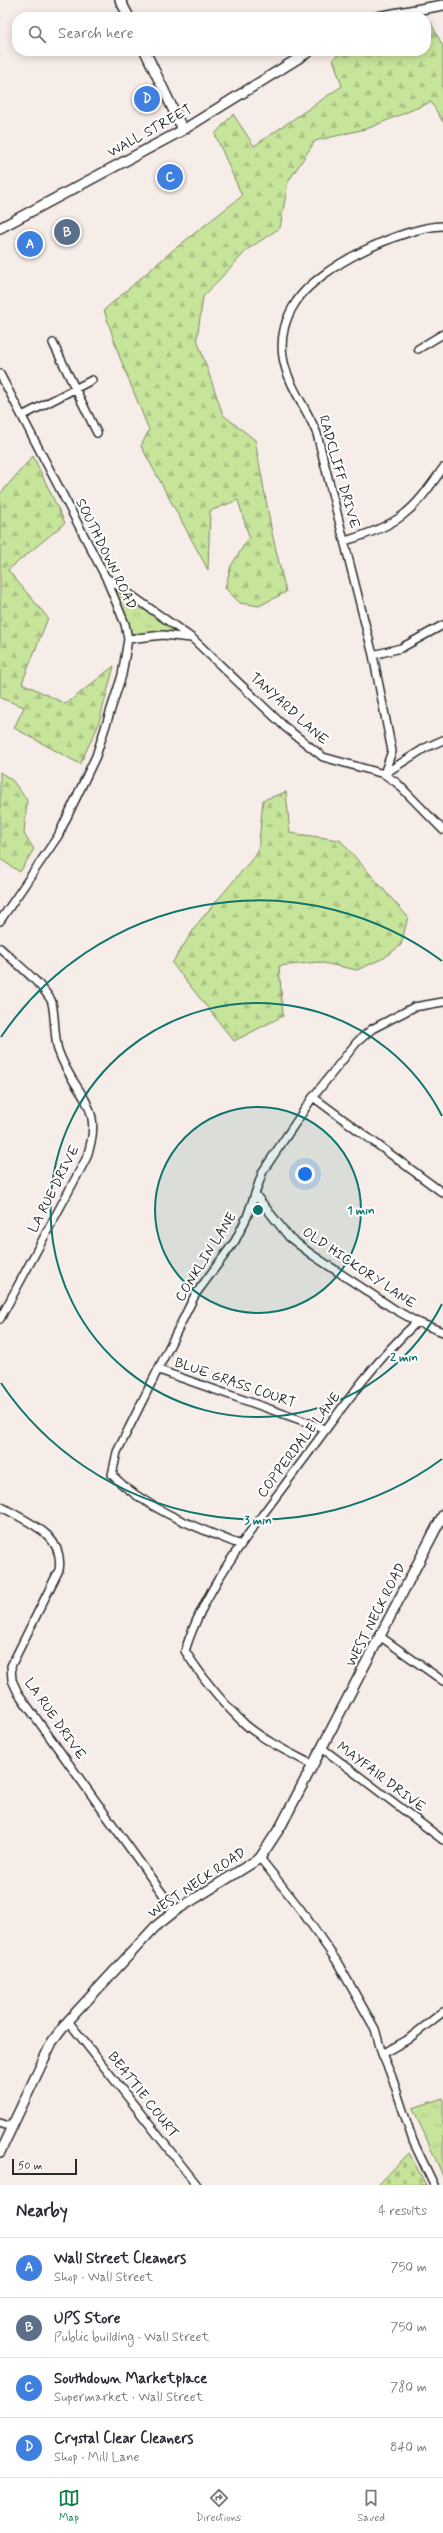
<!DOCTYPE html>
<html lang="en">
<head>
<meta charset="utf-8">
<style>
  :root { --surface:#fff; --page:#f7f7f7; --text:#2b2b33; --muted:#7c7c81; --line:#e1e1e2; --accent:#0b8043 }
  body { margin:0; font-family:Mynerve,sans-serif; background:var(--page); color:var(--text) }
  .scale { position:absolute; left:12px; bottom:10px; width:65px; box-sizing:border-box; padding-left:4px; border:2px solid #2b2b2b; border-top:0; font-size:11px; line-height:14px; white-space:nowrap; color:#2b2b2b; -webkit-text-stroke:3px #fff; paint-order:stroke }
  .you { position:absolute; left:305px; top:1174px; width:14px; height:14px; margin:-10px; border:3px solid #fff; border-radius:50%; background:#1a73e8; box-shadow:0 0 0 6px #1a73e833 }
  .badge { display:grid; place-items:center; width:26px; height:26px; border-radius:50%; background:var(--accent); color:#fff; font-size:13px; font-weight:700 }
  .pin { position:absolute; translate:-50% -50%; border:2px solid #fff; box-shadow:0 1px 4px #0006 }
  .list { margin:0; padding:0; list-style:none }
  h2 { display:flex; justify-content:space-between; align-items:center; height:52px; margin:0; padding:0 16px; font-size:17px }
  h2 small { font-size:13px; font-weight:400; color:var(--muted) }
  .list li { display:grid; grid-template-columns:26px 1fr auto; gap:12px; align-items:center; box-sizing:border-box; height:60px; padding:0 16px; border-top:1px solid var(--line) }
  .list b { display:block; font-size:15px; white-space:nowrap }
  .list p { margin:0; font-size:13px; white-space:nowrap; color:var(--muted) }
  .list em { font-size:13px; font-style:normal; color:var(--muted) }
  .icon { flex:none; width:22px; height:22px; fill:none; stroke:currentColor; stroke-width:2; stroke-linecap:round; stroke-linejoin:round }
  .map { position:relative; flex:none; width:443px; height:2185px; overflow:hidden }
  .search { position:absolute; background:var(--surface); box-shadow:0 2px 10px #0003; left:12px; right:12px; top:12px; height:44px; display:flex; align-items:center; gap:10px; box-sizing:border-box; padding:0 14px; border-radius:16px; color:var(--muted); font-size:15px }
  .sheet { height:292px; background:var(--surface) }
  nav { display:flex; justify-content:space-around; align-items:center; box-sizing:border-box; height:56px; border-top:1px solid var(--line); background:var(--surface); font-size:11px; color:var(--muted) }
  nav a { display:grid; justify-items:center; gap:2px }
  nav .on { color:var(--accent) }
  .map>svg:first-child { display:block }
</style>
</head>
<body>
<div class="map">
<svg width="443" height="2185" viewBox="0 0 443 2185">
  <defs>
    <pattern id="grass-tufts" width="24" height="20" patternUnits="userSpaceOnUse"><rect width="24" height="20" fill="#c7e49b"/><path d="M3 7l-1-3M5 7V3M7 7l1-3M15 17l-1-3M17 17v-4M19 17l1-3" fill="none" stroke="#abc486"/></pattern>
    <pattern id="forest-firs" width="22" height="20" patternUnits="userSpaceOnUse"><rect width="22" height="20" fill="#c7e49b"/><path d="M5 1l3.5 6h-7zM16 11l3.5 6h-7z" fill="#abc486"/></pattern>
    <pattern id="cemetery-stones" width="16" height="16" patternUnits="userSpaceOnUse"><rect width="16" height="16" fill="#c7e49b"/><path d="M2 7V4a2 2 0 0 1 4 0v3zM10 15v-3a2 2 0 0 1 4 0v3z" fill="#abc486"/></pattern>
  </defs>
  <rect width="100%" height="100%" fill="#f7ede8"/>
  <filter id="ink" filterUnits="userSpaceOnUse"><feTurbulence type="fractalNoise" baseFrequency=".025" numOctaves="2"/><feDisplacementMap in="SourceGraphic" scale="8" xChannelSelector="R" yChannelSelector="G"/><feConvolveMatrix kernelMatrix="1 2 1 2 8 2 1 2 1" color-interpolation-filters="sRGB"/></filter>
  <g filter="url(#ink)">
    <path fill="url(#grass-tufts)" stroke="#798863" d="M113,584L182,633L170,632L130,634L121,603Z
      M443,2098V2176L413,2108Z"/>
    <path fill="url(#forest-firs)" stroke="#798863" d="M430,21L443,47V122L431,102L369,128L315,141L288,182L280,228L248,249L203,297L197,339L223,415L255,440L272,533L286,592L259,606L240,603L225,588L231,566L249,537L238,500L210,511L208,570L141,446L149,430L120,358L104,310L172,251L242,196L215,134L233,114L254,146L342,86L333,59L343,51H372L377,57L391,51H426V32Z
      M33,456L65,523L8,570L48,618L22,683L66,704L114,666L98,726L80,764L14,728L24,707L0,698V494Z
      M0,772L12,780L27,800L24,834L34,849L20,872L0,859Z
      M286,792L290,833L340,840L408,917L401,945L384,958L357,970L318,962L279,966L283,1016L234,1041L172,963L198,923L258,852L263,800Z"/>
    <path fill="url(#cemetery-stones)" stroke="#798863" d="M409,2153L426,2185H378Z"/>
    <g fill="none" stroke-linecap="round" stroke-linejoin="round">
      <g stroke="#2b2b2b" stroke-width="10">
        <path id="minor" d="M53,343L97,433
          M418,349L443,334
          M0,374L106,578L125,624L128,639L122,675L96,756L58,836L0,921
          M22,416L92,380
          M345,541C399,525 412,513 443,468
          M107,578L192,638L285,727L323,757L384,774L397,783L443,830
          M128,639L163,635L191,638
          M373,655L401,648L443,625
          M384,774L392,751L373,655L317,434C307,408 287,384 283,357C280,338 285,318 296,302C318,267 402,227 443,226
          M384,774L425,748L443,740
          M0,948C17,964 38,980 51,1000C55,1008 54,1038 58,1050C74,1097 107,1103 86,1159L0,1319
          M313,1097L443,1193
          M255,1194L289,1237L311,1254L394,1309L417,1322L443,1332
          M159,1370L326,1429
          M0,1506C27,1522 65,1534 59,1570L11,1666L12,1680L18,1693L175,1911
          M241,1545C196,1527 147,1510 112,1475L117,1452L195,1295L235,1241L247,1217L263,1171L313,1097L357,1042L372,1029L414,1007L443,1002
          M381,1637L443,1681
          M322,1748L443,1840
          M313,1765C290,1753 267,1742 247,1726C224,1705 202,1677 185,1651C205,1585 257,1523 298,1467C335,1418 371,1364 417,1322
          M260,1858L301,1910L336,1960L375,2029L382,2054L392,2077L413,2141L434,2185
          M68,2021L197,2185
          M382,2054L407,2040L443,2012
          M0,2123L11,2127"/>
      </g>
      <g stroke="#2b2b2b" stroke-width="12">
        <path id="tertiary" d="M120,0L129,17
          M377,17L443,5
          M145,51L183,130
          M0,228L183,130L310,51
          M0,2152L52,2042L68,2021L155,1927L175,1911L260,1858L281,1826L443,1515"/>
      </g>
      <use href="#minor" stroke="#fff" stroke-width="7"/>
      <use href="#tertiary" stroke="#fff" stroke-width="9"/>
    </g>
  </g>
  <circle cx="258" cy="1210" r="103" fill="#0f766e" fill-opacity=".12"/>
  <g fill="none" stroke="#0f766e" stroke-width="2">
    <circle cx="258" cy="1210" r="103"/>
    <path d="M442 1304A207 207 0 1 1 442 1116"/>
    <path d="M442 1459A310 310 0 0 1 1 1383M1 1037A310 310 0 0 1 442 961"/>
  </g>
  <g text-anchor="middle" dominant-baseline="central" stroke-width="4" stroke-linejoin="round" paint-order="stroke">
    <g font-size="14" fill="#2b2b2b" stroke="#fff">
      <text transform="translate(150 131) rotate(-29)">WALL STREET</text>
      <text transform="translate(339 472) rotate(74)">RADCLIFF DRIVE</text>
      <text transform="translate(106 554) rotate(64)">SOUTHDOWN ROAD</text>
      <text transform="translate(289 709) rotate(42)">TANYARD LANE</text>
      <text transform="translate(54 1189) rotate(-63)">LA RUE DRIVE</text>
      <text transform="translate(206 1257) rotate(-58)">CONKLIN LANE</text>
      <text transform="translate(359 1268) rotate(34)">OLD HICKORY LANE</text>
      <text transform="translate(235 1383) rotate(19)">BLUE GRASS COURT</text>
      <text transform="translate(299 1445) rotate(-53)">COPPERDALE LANE</text>
      <text transform="translate(376 1615) rotate(-63)">WEST NECK ROAD</text>
      <text transform="translate(55 1719) rotate(55)">LA RUE DRIVE</text>
      <text transform="translate(381 1777) rotate(37)">MAYFAIR DRIVE</text>
      <text transform="translate(197 1883) rotate(-34)">WEST NECK ROAD</text>
      <text transform="translate(143 2095) rotate(52)">BEATTIE COURT</text>
    </g>
  </g>
  <circle cx="258" cy="1210" r="6" fill="#0f766e" stroke="#fff" stroke-width="2"/>
  <g font-size="12" text-anchor="middle" font-weight="bold" fill="#0f766e" stroke="#fff" stroke-width="4" stroke-linejoin="round" paint-order="stroke">
    <text x="361" y="1214">1 min</text>
    <text x="404" y="1361">2 min</text>
    <text x="258" y="1524">3 min</text>
  </g>
</svg>
<div class="scale">50 m</div>
<div class="you"></div>
<div class="pin badge" style="left:30px;top:244px;background:#3f7fe0">A</div>
<div class="pin badge" style="left:67px;top:232px;background:#5c6f8a">B</div>
<div class="pin badge" style="left:170px;top:177px;background:#3f7fe0">C</div>
<div class="pin badge" style="left:147px;top:99px;background:#3f7fe0">D</div>
<div class="search"><svg class="icon" aria-label="search" viewBox="0 0 24 24"><circle cx="10" cy="10" r="6"/><path d="M15 15l6 6"/></svg>Search here</div>
</div>
<section class="sheet">
<h2>Nearby<small>4 results</small></h2>
<ul class="list">
<li><span class="badge" style="background:#3f7fe0">A</span><div><b>Wall Street Cleaners</b><p>Shop · Wall Street</p></div><em>750 m</em></li>
<li><span class="badge" style="background:#5c6f8a">B</span><div><b>UPS Store</b><p>Public building · Wall Street</p></div><em>750 m</em></li>
<li><span class="badge" style="background:#3f7fe0">C</span><div><b>Southdown Marketplace</b><p>Supermarket · Wall Street</p></div><em>780 m</em></li>
<li><span class="badge" style="background:#3f7fe0">D</span><div><b>Crystal Clear Cleaners</b><p>Shop · Mill Lane</p></div><em>840 m</em></li>
</ul>
</section>
<nav>
<a class="on"><svg class="icon" aria-label="map" viewBox="0 0 24 24"><path d="M3 6l6-2 6 2 6-2v14l-6 2-6-2-6 2zM9 4v14M15 6v14"/></svg>Map</a>
<a><svg class="icon" aria-label="directions" viewBox="0 0 24 24"><path d="M12 3l9 9-9 9-9-9zM9 14v-3h6M13 9l2 2-2 2"/></svg>Directions</a>
<a><svg class="icon" aria-label="saved" viewBox="0 0 24 24"><path d="M7 4h10v16l-5-4-5 4z"/></svg>Saved</a>
</nav>
</body>
</html>
